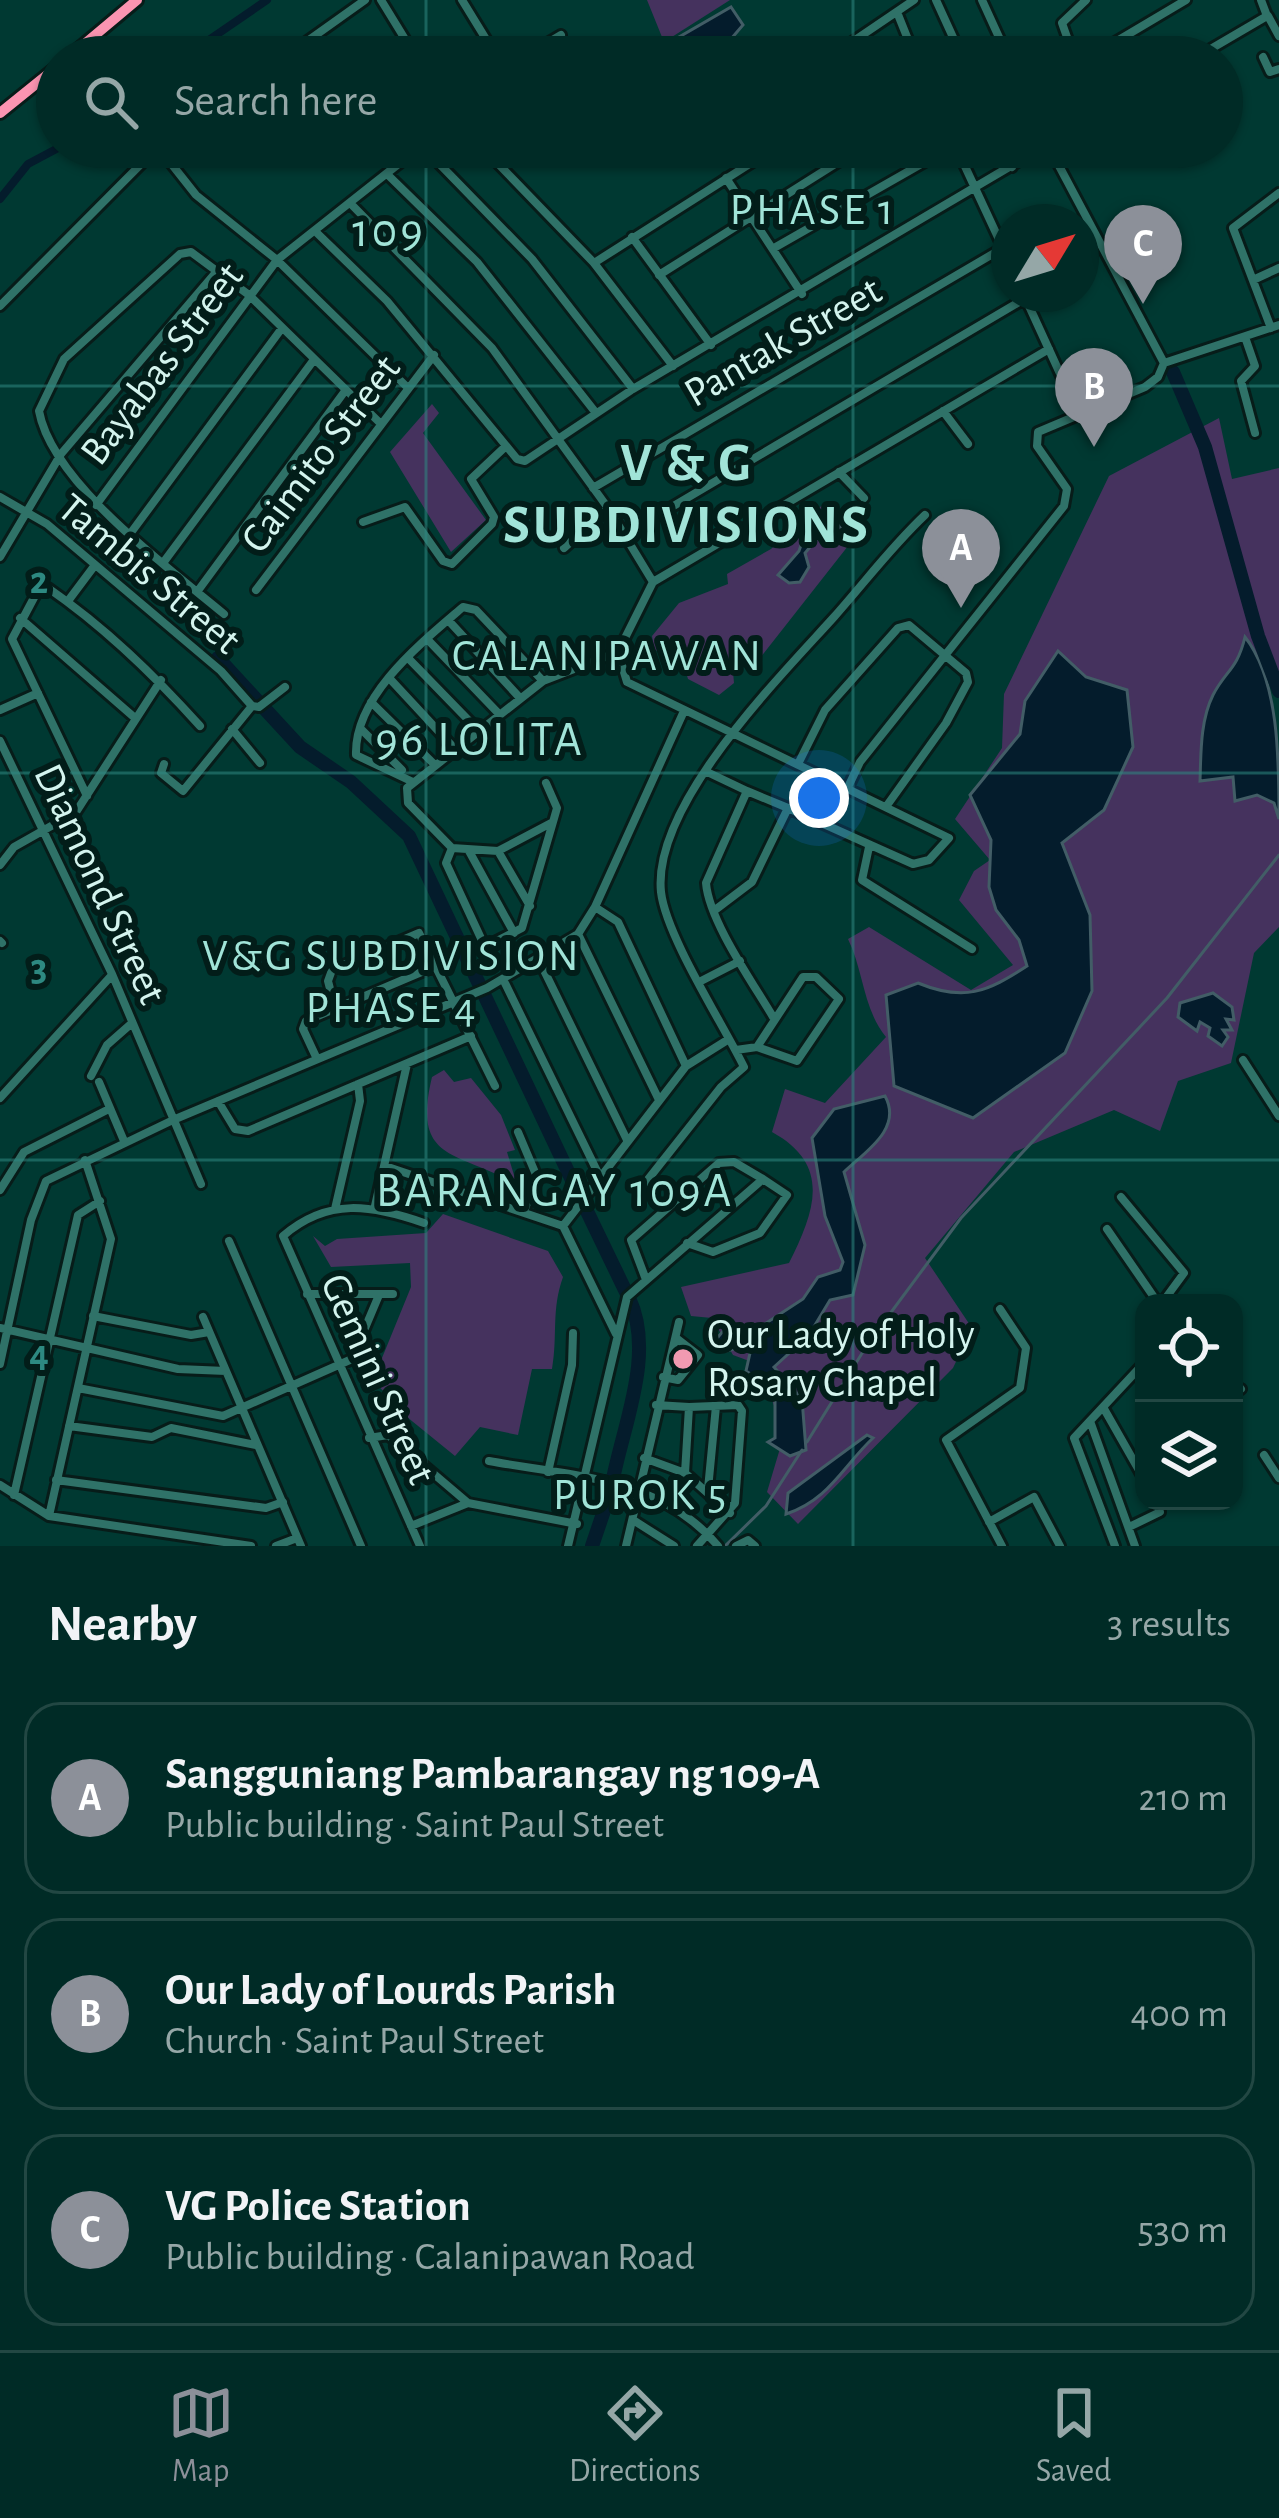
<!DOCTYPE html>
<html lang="en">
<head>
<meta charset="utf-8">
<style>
  :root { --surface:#002b26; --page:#0e3732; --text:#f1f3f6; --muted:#95a7a7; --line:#224743; --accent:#8c9099 }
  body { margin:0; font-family:"Alegreya Sans",sans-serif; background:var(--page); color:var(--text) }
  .controls { position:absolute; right:36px; bottom:36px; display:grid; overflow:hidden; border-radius:24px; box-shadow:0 3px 9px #0004 }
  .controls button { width:108px; height:108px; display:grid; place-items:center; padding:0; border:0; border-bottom:3px solid var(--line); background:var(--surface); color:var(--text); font:60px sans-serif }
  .compass { position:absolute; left:991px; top:204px; width:108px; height:108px; border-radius:50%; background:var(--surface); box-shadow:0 3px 9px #0004; rotate:52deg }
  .you { position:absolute; left:819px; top:798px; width:42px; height:42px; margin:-30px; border:9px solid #fff; border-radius:50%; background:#1a73e8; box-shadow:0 0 0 18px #1a73e833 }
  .badge { display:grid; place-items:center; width:78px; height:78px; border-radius:50%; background:var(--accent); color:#fff; font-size:39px; font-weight:700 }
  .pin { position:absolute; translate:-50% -99px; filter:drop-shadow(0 3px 6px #0008) }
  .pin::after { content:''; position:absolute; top:63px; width:42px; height:36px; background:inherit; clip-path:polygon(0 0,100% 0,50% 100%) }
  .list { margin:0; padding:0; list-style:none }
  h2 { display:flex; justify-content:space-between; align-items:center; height:156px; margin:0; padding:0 48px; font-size:51px }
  h2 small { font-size:39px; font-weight:400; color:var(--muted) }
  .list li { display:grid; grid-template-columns:78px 1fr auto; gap:36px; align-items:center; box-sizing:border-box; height:192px; margin:0 24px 24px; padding:0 24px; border:3px solid var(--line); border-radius:36px }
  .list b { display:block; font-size:45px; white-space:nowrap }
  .list p { margin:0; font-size:39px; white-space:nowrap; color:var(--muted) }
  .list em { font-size:39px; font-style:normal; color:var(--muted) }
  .icon { flex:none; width:66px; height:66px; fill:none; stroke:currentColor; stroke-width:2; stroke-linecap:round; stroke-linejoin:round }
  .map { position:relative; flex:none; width:1279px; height:1546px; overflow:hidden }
  .search { position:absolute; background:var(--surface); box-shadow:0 3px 9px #0004; left:36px; right:36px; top:36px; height:132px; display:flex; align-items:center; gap:30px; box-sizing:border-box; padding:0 42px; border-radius:66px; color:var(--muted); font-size:45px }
  .sheet { height:804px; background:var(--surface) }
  nav { display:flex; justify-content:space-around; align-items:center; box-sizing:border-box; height:168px; border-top:3px solid var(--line); background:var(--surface); font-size:33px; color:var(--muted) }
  nav a { display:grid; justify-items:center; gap:6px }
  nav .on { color:var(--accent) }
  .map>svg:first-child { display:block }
</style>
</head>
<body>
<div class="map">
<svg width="1279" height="1546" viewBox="0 0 1279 1546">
  <rect width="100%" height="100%" fill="#003932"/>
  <path fill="#45325e" d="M647,0H730L664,42Z
    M432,404L439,413L423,433L486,520L451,552L390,452Z
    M1219,418L1232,479L1279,468V690L1265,654C1206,681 1202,721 1200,781L1233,776L1235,800L1257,795L1274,803L1279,819V927L1254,953L1231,1063L1178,1081L1160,1131L1114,1110L1014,1152L925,1258L972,1328L953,1368L798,1524L767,1492L784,1435L760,1365L733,1355L712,1318L691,1316L681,1287L789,1263C815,1211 832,1165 772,1132L785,1089L825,1103L886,1037C863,1009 864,972 848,939L869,927L971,990L1013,965L959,900L974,871L990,860L955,819L1002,748L1004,694L1109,476Z
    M831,503L859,532L760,658L744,659L733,672L734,683L719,695L688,679L685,669L654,649L652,636L679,603L728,584L727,574L771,549L811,510Z
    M444,1070L454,1082L471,1078L501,1115L515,1150L507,1152L517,1185C459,1150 411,1164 432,1077Z
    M443,1214L548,1251L563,1277C551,1311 558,1334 552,1369H532L518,1435L480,1427L455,1456L407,1417L373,1380L411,1287L410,1263L331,1267L313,1236L325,1246L337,1239L426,1233Z"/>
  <path fill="#041c2c" stroke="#425d66" stroke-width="3" d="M731,7L743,25L731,39L732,47L720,57H681L674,40Z
    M811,516H835L840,527L831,522L805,553L809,567L800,582L789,583L778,575L799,551Z
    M1245,637C1279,680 1279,759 1279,819L1274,803L1257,795L1235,801L1233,777L1200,781C1201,754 1200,721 1213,695C1226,670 1237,670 1245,637Z
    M1058,651L1086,677L1127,690L1133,747L1104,810L1062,843L1090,915L1092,991L1065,1053L973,1118L894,1086L886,995L918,983C964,1002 987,992 1027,966L1019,940L996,910L989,887L991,840L970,795L1020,734L1025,701Z
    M1213,993L1232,1007L1234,1020L1226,1019L1232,1030H1223L1228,1037L1222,1046L1208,1036L1210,1028L1200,1022L1197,1031L1178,1017L1180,1003Z
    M885,1096C903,1129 865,1152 844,1172L865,1245L853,1295L830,1300L809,1335L774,1367L802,1399L806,1450L790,1456L768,1442L775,1438V1390L746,1371L752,1344L727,1351L713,1343L729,1324L760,1327L803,1299L818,1277L840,1270L843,1262L825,1216L812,1138L834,1109Z
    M867,1435L873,1438C843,1466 829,1500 786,1514L788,1493Z"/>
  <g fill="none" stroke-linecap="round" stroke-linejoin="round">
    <path stroke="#425d66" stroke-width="3" d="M807,1442L869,1342L961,1218L1167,998L1279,855
      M725,1546L766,1506L802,1450"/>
    <path stroke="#041c2c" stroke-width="8" d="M184,57L267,0
      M0,199L28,164L60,147"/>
    <path stroke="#041c2c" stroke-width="14" d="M1173,372L1205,447L1258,636L1279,691
      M218,658L300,747L351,782L409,836L580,1197
      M584,1205L626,1292
      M613,1479C624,1423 655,1353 629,1298
      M592,1546L612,1487"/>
    <g stroke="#071c19" stroke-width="14">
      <path id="minor" d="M381,0L416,57
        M462,0L497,57
        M936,0L962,57
        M982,0L1008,57
        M897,12L915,57
        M1268,16L1279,36
        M285,57L365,0
        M524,57L561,35
        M830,57L914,0
        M1074,57L1062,23L1086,0
        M1090,57L1186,0
        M1197,57L1267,16L1261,0
        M1263,57L1270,72L1279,69
        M158,147L196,195L277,260L407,387
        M423,147L532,259L633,389
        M482,147L594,263L673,366
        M956,147L1009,261
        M1003,147L1012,167
        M1049,147L1164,363
        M388,175L477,262L596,413
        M726,178L802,294
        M352,205L492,348L608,508L653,582
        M317,233L387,301L517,459L525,461L633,389L1043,147
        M632,237L711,345
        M774,248L951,147
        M594,263L776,147
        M659,275L862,147
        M1253,280L1279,268
        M1024,295L1079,415
        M0,306L158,147
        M1271,328L1233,228L1279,193
        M1245,337L1255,366L1241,381L1255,433
        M1164,363L1279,325
        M943,411L968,444
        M839,472L864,498
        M593,488L1003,248
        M0,497L47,524L221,671L252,706
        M96,505L277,260L420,147
        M363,522L405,507L443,561L452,564L492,524L494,517L471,479L506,446
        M130,534L282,328
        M626,534L1026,298
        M564,548L608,508
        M0,557L61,454L217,271
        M163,563L313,361
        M256,590L434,355
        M197,592L345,391
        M68,601L95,565
        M224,614C169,568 52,483 39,411L64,359L180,254L191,252L249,295L380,423
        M20,618L135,718
        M448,620L520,698
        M428,640L500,715
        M409,659L479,731
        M391,680L455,749
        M371,702L435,765
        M252,706L259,707L285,687
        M0,710L38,693
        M232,729L260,763
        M362,730L402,770
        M0,741L112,974L201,1184
        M164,764L161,773L183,791L252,706
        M798,764L825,710L898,628L909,625L966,673L968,682L946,723L888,804
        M705,771L747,791
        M413,782L356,755C354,696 421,643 463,607L476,610L543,681
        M546,783L557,808L553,822
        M849,785L860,762L1064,506L1067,489L1037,446L1038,432L1145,387L1158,377L1164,363
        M87,796L12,639L37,592L48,588C106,628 154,675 200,726
        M788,808L913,864L929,860L949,838L627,682L618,652L653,582L1049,349
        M869,847L862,880L972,949
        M452,848L446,863L485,947L522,928L553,822L498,851L452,848L408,803L407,788L543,681L618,652
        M469,851L514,933
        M498,851L530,906
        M0,865L14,847L76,812L161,680
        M595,907L618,922L686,1066
        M715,910L752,882L788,808L747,791L706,883C709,921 753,983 773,1017
        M578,934L659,1100
        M0,941L2,943
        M538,958L627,1140
        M503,979L600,1177
        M701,981L740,961
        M335,1008L328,981L332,970L419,933L495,1086
        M736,1050L757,1047L797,1061L839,999L816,977H803L757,1047
        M317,1059L303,1029L306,1021L438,965
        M1243,1060L1279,1116
        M91,1076L107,1045L132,1023
        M99,1082L124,1141
        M0,1098L112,975
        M218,1101L235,1129L248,1131L471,1036
        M518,1132L537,1177L524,1211
        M385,1166L563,1226
        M642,1187L721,1087L744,1067C723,1024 666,936 661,892C652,805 779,678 834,617C866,581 891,547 925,515
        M0,1190L24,1152L109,1109
        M1121,1197L1184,1273L1162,1303
        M375,1206L407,1064
        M335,1209L360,1101L358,1084
        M563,1226L686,1066L729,1039
        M563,1226L616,1334
        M1107,1229L1158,1303
        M229,1241L361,1546
        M645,1277L631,1240L719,1163L734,1162L763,1179
        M307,1294H393
        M1000,1309L1026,1348L1020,1388L946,1440L1002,1546
        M93,1316L191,1335L209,1332
        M203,1317L301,1546
        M0,1328L178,1369L226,1371
        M0,1364L31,1220L46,1181L173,1120L487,988L578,934L595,907L684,711
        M663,1377L678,1380L698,1355L676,1338
        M78,1388L223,1416L352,1359L379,1295
        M1234,1393L1241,1389
        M656,1405L689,1407L685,1473
        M689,1407L738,1405L742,1411L735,1503L697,1546
        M1103,1407L1144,1479
        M1090,1421L1135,1546
        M69,1426L152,1437L171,1428L256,1445
        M369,1438L388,1435L468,1503
        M1264,1455L1279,1478
        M644,1458L685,1473L730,1513
        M489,1461C571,1476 661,1477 718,1546
        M548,1472L572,1365L573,1333
        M56,1480L266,1508L283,1502
        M0,1485L49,1516L251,1546
        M708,1489L716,1406
        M14,1495L78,1215L100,1201
        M468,1503L577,1524
        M49,1516L111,1239L85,1160
        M633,1520L674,1546
        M989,1522L1034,1497L1060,1546
        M411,1526L468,1503
        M1129,1527L1160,1512L1156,1501
        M276,1546L297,1538
        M420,1546L283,1236C328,1197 372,1205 424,1223
        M568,1546L627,1297L763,1179L787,1195L760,1233L713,1252L687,1243
        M626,1546L679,1322
        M736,1546L748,1540L755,1546
        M1115,1546L1074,1438L1144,1363"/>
    </g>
    <g stroke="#071c19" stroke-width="16">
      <path id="highway" d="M69,57L137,0
        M0,113L57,67"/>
    </g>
    <use href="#minor" stroke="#2f7268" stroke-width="8"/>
    <use href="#highway" stroke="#fb94b1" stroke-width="10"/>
  </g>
  <path fill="none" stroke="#2d8981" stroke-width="3" stroke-opacity="0.55" d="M426,0V57M853,0V57M426,147V1546M853,147V1546M0,386H1279M0,773H1279M0,1160H1279"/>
  <circle fill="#f19ab1" stroke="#021d19" stroke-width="4.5" cx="683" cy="1359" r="12"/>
  <g text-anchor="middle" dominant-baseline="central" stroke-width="12" stroke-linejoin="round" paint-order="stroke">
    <g font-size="42" fill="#d4f4ee" stroke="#021d19">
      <text transform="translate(783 342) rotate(-30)">Pantak Street</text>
      <text transform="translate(162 364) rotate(-53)">Bayabas Street</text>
      <text transform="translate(321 454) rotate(-53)">Caimito Street</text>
      <text transform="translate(149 574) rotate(40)">Tambis Street</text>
      <text transform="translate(100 884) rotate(65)">Diamond Street</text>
      <text transform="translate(378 1379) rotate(66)">Gemini Street</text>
    </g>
    <g font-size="42" fill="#d4f4ee" stroke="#021d19" text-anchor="start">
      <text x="707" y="1335">Our Lady of Holy<tspan x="707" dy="48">Rosary Chapel</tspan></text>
    </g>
    <g font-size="45" letter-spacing="3" fill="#a1e4d8" stroke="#021d19">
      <text x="813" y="210">PHASE 1</text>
      <text x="608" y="656">CALANIPAWAN</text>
      <text x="392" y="956">V&amp;G SUBDIVISION<tspan x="392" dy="52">PHASE 4</tspan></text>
      <text x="641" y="1495">PUROK 5</text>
    </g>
    <g font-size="48" letter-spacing="3" fill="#a1e4d8" stroke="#021d19">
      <text x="389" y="232">109</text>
      <text x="480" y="741">96 LOLITA</text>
      <text x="555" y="1192">BARANGAY 109A</text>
    </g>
    <g font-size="54" font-weight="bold" letter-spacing="3" fill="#a1e4d8" stroke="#021d19">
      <text x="687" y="464">V &amp; G<tspan x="687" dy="62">SUBDIVISIONS</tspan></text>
    </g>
  </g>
  <g font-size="39" text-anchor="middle" font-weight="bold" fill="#2d8981" stroke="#021d19" stroke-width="12" stroke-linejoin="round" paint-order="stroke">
    <text x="39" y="593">2</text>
    <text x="39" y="980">3</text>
    <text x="39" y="1366">4</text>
  </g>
</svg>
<div class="controls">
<button><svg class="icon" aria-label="locate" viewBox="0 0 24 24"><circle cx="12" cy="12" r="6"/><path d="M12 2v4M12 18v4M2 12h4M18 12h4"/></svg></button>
<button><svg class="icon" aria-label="layers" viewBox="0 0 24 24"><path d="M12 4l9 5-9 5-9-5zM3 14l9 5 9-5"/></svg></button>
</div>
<svg class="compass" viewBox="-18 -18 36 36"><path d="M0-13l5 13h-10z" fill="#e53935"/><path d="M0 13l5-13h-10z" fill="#95a7a7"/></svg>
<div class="you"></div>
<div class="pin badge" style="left:961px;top:608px">A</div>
<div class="pin badge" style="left:1094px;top:447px">B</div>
<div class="pin badge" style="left:1143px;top:304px">C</div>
<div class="search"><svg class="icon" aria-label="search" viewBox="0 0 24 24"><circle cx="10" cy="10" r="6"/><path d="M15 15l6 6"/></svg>Search here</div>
</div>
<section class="sheet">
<h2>Nearby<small>3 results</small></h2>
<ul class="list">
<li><span class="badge">A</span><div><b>Sangguniang Pambarangay ng 109-A</b><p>Public building · Saint Paul Street</p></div><em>210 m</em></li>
<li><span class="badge">B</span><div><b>Our Lady of Lourds Parish</b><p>Church · Saint Paul Street</p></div><em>400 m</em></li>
<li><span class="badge">C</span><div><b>VG Police Station</b><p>Public building · Calanipawan Road</p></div><em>530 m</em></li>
</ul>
</section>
<nav>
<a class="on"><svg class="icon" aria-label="map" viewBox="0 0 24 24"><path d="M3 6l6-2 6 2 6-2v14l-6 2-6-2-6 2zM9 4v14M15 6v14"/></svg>Map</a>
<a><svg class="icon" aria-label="directions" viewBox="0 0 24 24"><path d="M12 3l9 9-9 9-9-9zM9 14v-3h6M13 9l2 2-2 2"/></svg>Directions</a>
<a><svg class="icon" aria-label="saved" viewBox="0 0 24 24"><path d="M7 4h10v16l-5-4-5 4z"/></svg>Saved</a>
</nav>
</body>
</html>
